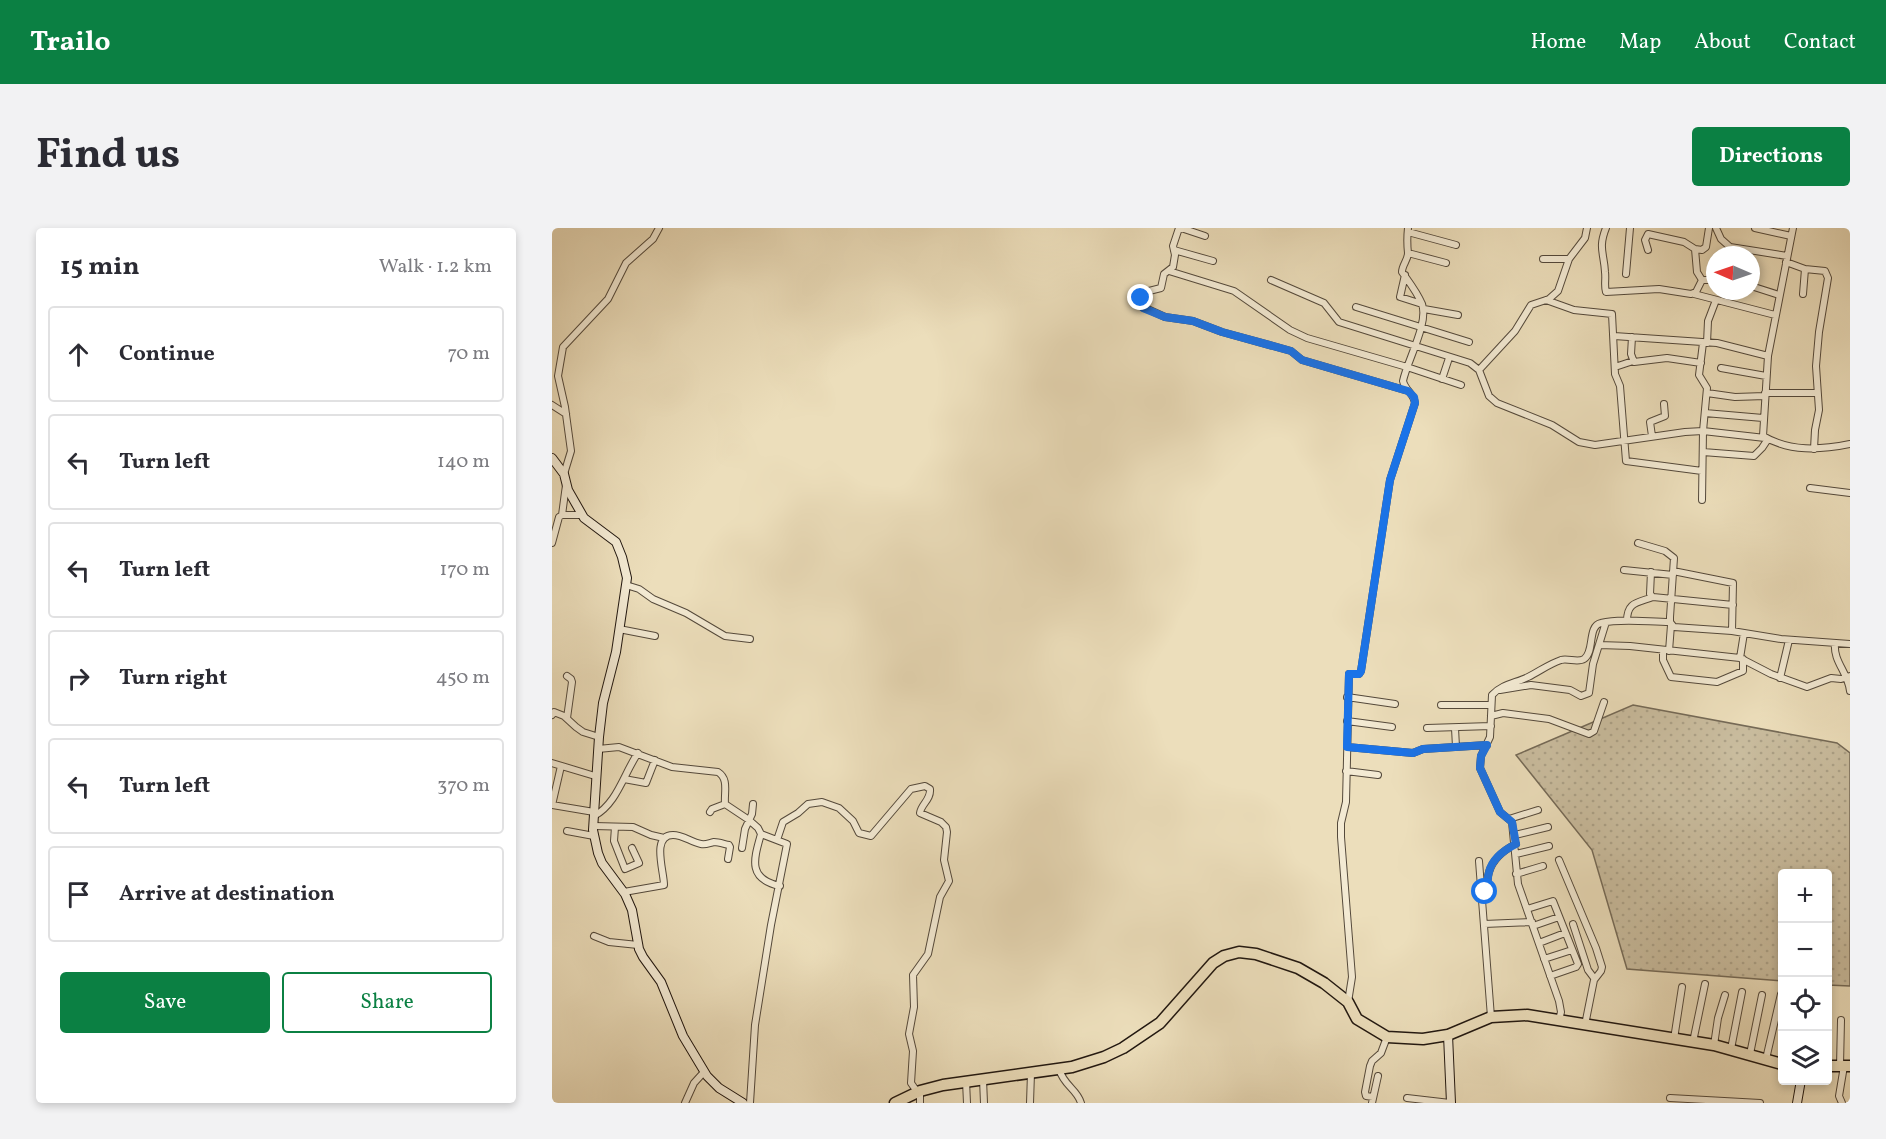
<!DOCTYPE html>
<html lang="en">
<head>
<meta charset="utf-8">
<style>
  :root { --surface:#fff; --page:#f2f2f3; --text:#2b2b33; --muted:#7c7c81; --line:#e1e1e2; --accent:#0b8043 }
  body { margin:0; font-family:Vollkorn,serif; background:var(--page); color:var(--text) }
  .controls { position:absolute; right:18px; bottom:18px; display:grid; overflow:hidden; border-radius:6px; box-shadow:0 3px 9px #0003 }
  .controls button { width:54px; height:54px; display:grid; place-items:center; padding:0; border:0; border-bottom:2px solid var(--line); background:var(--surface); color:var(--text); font:30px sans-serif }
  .compass { position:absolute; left:1154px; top:18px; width:54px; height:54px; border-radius:50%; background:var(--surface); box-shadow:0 3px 9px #0003; rotate:272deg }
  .stop { position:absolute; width:18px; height:18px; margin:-14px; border:4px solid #1a73e8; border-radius:50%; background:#fff }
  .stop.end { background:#1a73e8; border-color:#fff; box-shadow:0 2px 6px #0008 }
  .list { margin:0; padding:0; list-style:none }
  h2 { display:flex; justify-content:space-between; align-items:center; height:78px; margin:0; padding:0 24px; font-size:26px }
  h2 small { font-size:20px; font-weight:400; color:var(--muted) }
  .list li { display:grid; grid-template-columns:39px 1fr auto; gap:18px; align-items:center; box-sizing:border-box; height:96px; margin:0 12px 12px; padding:0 12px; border:2px solid var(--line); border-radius:6px }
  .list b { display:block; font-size:22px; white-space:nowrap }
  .list em { font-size:20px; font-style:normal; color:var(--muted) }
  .actions { display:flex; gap:12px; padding:18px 24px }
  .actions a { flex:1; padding:14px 0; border:2px solid var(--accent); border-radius:6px; text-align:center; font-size:21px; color:var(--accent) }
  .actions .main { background:var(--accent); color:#fff }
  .icon { flex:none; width:33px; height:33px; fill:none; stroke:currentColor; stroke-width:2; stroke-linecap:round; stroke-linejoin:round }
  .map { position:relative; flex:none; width:1298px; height:875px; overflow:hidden; border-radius:6px }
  header { display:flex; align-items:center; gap:36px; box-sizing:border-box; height:84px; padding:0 30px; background:var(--accent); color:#fff }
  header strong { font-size:28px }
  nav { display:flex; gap:33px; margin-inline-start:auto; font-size:21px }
  .intro { display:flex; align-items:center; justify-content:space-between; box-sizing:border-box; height:144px; padding:0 36px }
  h1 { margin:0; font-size:42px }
  .button { padding:15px 27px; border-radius:6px; background:var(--accent); color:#fff; font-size:21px; font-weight:700 }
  main { display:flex; gap:36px; padding:0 36px }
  aside { flex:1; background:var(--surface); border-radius:6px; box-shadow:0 3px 9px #0003 }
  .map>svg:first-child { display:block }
</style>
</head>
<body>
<header>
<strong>Trailo</strong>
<nav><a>Home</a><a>Map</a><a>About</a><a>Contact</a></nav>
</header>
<div class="intro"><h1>Find us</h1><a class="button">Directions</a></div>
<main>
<aside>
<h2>15 min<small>Walk · 1.2 km</small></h2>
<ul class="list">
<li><svg class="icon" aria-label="ahead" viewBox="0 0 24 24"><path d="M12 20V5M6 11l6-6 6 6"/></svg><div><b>Continue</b></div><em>70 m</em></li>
<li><svg class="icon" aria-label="left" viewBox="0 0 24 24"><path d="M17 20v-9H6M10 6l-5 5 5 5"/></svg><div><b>Turn left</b></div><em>140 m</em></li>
<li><svg class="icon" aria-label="left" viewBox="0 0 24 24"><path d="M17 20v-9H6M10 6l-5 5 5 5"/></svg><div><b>Turn left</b></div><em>170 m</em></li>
<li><svg class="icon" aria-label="right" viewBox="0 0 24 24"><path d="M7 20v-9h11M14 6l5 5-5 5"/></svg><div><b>Turn right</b></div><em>450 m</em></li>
<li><svg class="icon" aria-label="left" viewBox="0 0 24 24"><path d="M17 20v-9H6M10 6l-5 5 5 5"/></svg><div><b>Turn left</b></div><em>370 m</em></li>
<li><svg class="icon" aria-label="arrive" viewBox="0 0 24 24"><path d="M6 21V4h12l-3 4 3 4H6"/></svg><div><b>Arrive at destination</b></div></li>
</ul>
<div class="actions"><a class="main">Save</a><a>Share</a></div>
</aside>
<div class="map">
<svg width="1298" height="875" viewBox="0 0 1298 875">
  <defs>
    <pattern id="grass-dots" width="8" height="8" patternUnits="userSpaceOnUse" patternTransform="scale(1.5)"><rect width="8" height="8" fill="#c9bc9e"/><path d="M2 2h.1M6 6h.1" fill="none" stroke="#aca187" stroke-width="1.8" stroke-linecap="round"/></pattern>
  </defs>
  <rect width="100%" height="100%" fill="#ecdebb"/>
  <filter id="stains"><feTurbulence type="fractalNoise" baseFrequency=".00333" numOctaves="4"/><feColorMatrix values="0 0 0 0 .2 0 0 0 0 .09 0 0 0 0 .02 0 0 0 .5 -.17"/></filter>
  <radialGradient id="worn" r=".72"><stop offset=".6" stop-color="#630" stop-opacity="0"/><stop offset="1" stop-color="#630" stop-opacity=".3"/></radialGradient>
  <path fill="url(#grass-dots)" stroke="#756a57" stroke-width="1.5" d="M1081,477L1285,515L1298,525V758L1276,757V646H1230V753L1075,741L1040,622L964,527Z"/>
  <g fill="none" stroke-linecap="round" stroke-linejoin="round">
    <g stroke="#54493b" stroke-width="8">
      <path id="street" d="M627,0L621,18L623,27L621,39L612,46L609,60L593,64L588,74L591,79L613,89L641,93L670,104L739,123L750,132L856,163
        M629,0L653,8
        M1054,0C1046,20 1052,25 1053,44C1054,51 1052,58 1054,64L1107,61L1139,66L1144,64L1150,52H1163
        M1164,0L1169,11L1178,19L1235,28
        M1203,0L1239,8
        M1241,0L1216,128L1211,208C1238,224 1268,222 1298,216
        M856,4L904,17
        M1143,21L1150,22L1154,19L1157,0
        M622,22L661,33
        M1096,22L1093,12L1096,6L1132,14L1143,21L1145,44L1150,52
        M856,25L894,35
        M991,31H1017
        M1234,34L1253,41L1273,43L1276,50L1267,104L1264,138L1267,182L1263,202L1262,221
        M617,43L682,63L738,102L755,110L855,139L909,157
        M1074,46L1078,0
        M853,47L848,69L870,76
        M719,52L772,75L787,94L918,135L927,142L963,103L979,77L997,71L1006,63L1017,31L1033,10L1035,0
        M1199,58L1227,67
        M1142,66L1223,87
        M1251,66L1253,41
        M994,72L1022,82L1060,86L1063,146L1068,158L1074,233L1150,243
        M804,79L917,114
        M872,81L906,87
        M1062,108L1165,115L1216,128
        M1080,109L1079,126L1082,134L1115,130L1149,135
        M1155,115L1156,93L1164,72
        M1063,139L1081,133
        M1169,140L1214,148
        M927,142L937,168L945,175L1000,197L1027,214L1043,217L1133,204L1151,203L1213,210
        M890,151L897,130
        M1155,165L1183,169L1213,168
        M1213,165H1265
        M0,177L14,186
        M1153,185L1211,190
        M1100,208L1098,194L1113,188L1112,176
        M1151,224L1202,228L1210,220L1216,211
        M12,246L19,223L13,179L6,148L11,119L56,71L74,35L101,11L107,0
        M1258,260L1298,265
        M1150,272L1151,203L1155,160L1147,147L1151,115
        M10,287L14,257
        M0,315L7,289L10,287H29
        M1086,315L1113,323L1122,330L1118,389V394L1122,399L1180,403L1229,411L1298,416
        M1072,342L1121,347
        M1121,343L1181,355L1180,403
        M1099,344L1098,366L1101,369L1181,377
        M74,357L87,361L101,371L134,385L173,408L198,411
        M1075,393C1075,374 1085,375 1101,369
        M67,401L103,408
        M1283,415C1281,434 1296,444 1298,463
        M1047,417L1078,418L1188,430L1219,446L1255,459L1279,450L1289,451L1298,448
        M1111,422V432L1119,449L1165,454L1191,443V431
        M1117,423L1119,397
        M1188,430L1192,405
        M1228,450L1237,412
        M948,462L979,457L1018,462L1029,468L1037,465L1041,436L1054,394
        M795,469L843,476
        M889,477H938
        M0,487L2,484L12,488L24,499L31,504L47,509
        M939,488L951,485L997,491L1037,506L1042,503L1052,474
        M15,490L20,454L19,451L15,448
        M795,493L840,499
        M875,500L939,498
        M903,500L904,519
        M795,519L861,525L871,521L935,517
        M46,521L67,519L120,539L166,544C177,551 172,564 173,576L197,592L206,600L209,606L235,616L219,697L203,797L198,875
        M0,535L43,548
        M794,543L826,547
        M72,551L94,555L103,532
        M0,577L42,584
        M0,577L9,538
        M158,584L160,581L173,576
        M42,588C65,576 72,545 86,525
        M957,591L986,582
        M42,598L81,599L99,607L112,610
        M63,599L62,613L73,641L87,635L80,620
        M15,603L42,608
        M209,606C202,631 195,651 228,658
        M963,607L996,599
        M225,612L231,594L246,585L256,576L270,574L287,580L301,593L307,605L319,608L359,561L373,558L378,561C379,572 369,576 368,585L389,594L394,599L395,604L392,632L397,653L388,669L376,726L361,747L362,779L357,806L361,823L359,855L366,865
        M190,620L193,601L200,586L201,576
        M964,626L997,618
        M1007,632L1044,720L1050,739L1049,743L1042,752L1033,797
        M927,633L939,789
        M964,646L991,638
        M72,664L112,657C112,643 99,607 121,607C131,607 139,614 149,616C154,617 157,615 162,614C167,614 172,616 177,617L178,619L176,631
        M930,667C938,660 934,653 937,644C941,631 952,622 964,616
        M975,681L1001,673L1026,736L1024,739L998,748
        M932,696L980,694
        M1021,696L1036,742L1042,750
        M981,698L1007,689
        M42,708L57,714L86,717
        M987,715L1013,705
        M992,731L1020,722
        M796,774L800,749L789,609V595L794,574L797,446H807L809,443L838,252L863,175C862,166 853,162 851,153C855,133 877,95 870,76C865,64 857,54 850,44C850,37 856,32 856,25C855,16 855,9 856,0
        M1007,792L1009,784L1007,773L966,656L960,594L948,584L928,540L929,528L938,509L940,467C950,456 964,455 976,449C988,443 997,436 1009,432C1016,430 1026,435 1032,431C1043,424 1035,398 1049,395C1070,390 1096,394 1118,394
        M1276,807V789
        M1122,811L1130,759
        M1141,814L1153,756
        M1162,817L1166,790L1173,767
        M1179,821L1190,764
        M1198,826L1210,767
        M1214,831L1229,766
        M1288,838L1289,792
        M507,841C512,858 525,861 529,875
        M431,851L432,875
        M414,853L415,875
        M368,863V875
        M821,869L814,868L813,864L818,838L820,833L829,825L835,809
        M855,870L898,875
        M1118,870L1208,875
        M133,875L142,855L152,844
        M478,875L479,845
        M820,875L826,848
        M1290,875L1287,868L1292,838"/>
    </g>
    <g stroke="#211710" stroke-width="10">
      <path id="secondary" d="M0,230L12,246L16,262L32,290L64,314L70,329L75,350L64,424L51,475L47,509L41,602L46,625L50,635L73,666L80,682L87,721L91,729L109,754L131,808L155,848L167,860L191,875
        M896,807L899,875
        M1245,875L1249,852"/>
    </g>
    <g stroke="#211710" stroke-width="13">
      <path id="highway" d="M1276,838H1298
        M343,875L368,863L391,857L520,839L552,829L571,820L608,795L661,735L672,728L687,724L704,726L746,740L772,755L796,774L805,791L835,809L871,811L896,807L939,789L975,787L1162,817L1230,836"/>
    </g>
    <use href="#street" stroke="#f3ead3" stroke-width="6"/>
    <use href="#secondary" stroke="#f3ead3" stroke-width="8"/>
    <use href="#highway" stroke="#ecdebb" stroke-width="10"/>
  </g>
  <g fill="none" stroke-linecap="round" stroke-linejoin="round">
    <path stroke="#1a73e8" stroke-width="8" d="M589,70L591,80L613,89L641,93L670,104L739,123L750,132L856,163L862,169L863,175L838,252L809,443L807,446H797L795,519L861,525L871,521L935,517L929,528L928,540L948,584L960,594L964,616C952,622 940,631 937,644C935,651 936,658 933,664"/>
  </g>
  <rect width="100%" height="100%" filter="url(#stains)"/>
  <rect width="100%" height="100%" fill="url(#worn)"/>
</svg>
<div class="controls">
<button>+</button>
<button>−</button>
<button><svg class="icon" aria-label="locate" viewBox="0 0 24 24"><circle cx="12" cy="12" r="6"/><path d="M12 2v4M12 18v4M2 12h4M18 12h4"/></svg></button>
<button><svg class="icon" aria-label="layers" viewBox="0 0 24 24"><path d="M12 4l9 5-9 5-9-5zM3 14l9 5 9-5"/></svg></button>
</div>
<svg class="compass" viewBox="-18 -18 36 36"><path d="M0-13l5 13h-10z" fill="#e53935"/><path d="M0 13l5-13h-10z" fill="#7c7c81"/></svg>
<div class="stop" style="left:933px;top:664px"></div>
<div class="stop end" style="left:589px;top:70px"></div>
</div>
</main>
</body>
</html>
